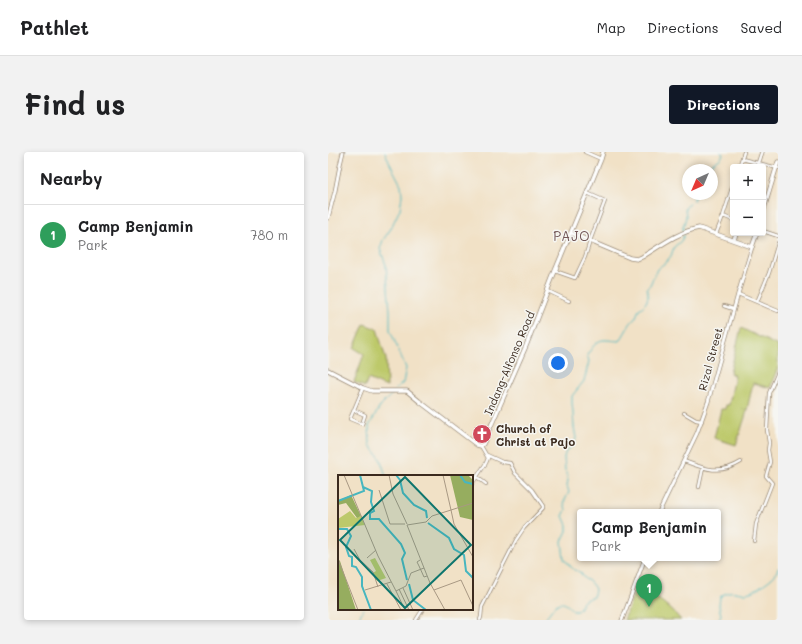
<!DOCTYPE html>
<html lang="en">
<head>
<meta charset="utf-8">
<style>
  :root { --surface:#fff; --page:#f2f2f2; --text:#202124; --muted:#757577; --line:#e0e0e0; --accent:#111827 }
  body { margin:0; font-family:Mali,sans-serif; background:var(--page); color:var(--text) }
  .controls { position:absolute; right:12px; top:12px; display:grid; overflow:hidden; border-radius:4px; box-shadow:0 2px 6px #0003 }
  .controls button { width:36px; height:36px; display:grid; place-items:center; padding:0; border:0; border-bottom:1px solid var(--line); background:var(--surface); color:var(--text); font:20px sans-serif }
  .compass { position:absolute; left:354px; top:12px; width:36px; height:36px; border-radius:50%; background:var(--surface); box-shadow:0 2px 6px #0003; rotate:224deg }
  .you { position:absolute; left:230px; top:211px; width:14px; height:14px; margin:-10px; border:3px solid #fff; border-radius:50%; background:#1a73e8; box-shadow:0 0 0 6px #1a73e833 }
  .badge { display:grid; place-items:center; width:26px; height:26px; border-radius:50%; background:var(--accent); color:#fff; font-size:13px; font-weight:700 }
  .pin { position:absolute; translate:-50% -33px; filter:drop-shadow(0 1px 2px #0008) }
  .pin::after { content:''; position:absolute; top:21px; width:14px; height:12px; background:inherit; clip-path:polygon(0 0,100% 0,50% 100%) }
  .popup { position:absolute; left:249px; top:357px; width:144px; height:52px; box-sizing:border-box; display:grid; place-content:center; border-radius:4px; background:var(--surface); filter:drop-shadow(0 1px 3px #0005); font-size:13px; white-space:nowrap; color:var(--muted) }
  .popup b { font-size:15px; color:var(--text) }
  .popup::after { content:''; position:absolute; left:50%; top:100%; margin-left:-8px; border:8px solid transparent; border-top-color:var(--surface) }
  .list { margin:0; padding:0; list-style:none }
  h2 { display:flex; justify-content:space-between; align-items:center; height:52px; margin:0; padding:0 16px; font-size:17px }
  h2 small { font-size:13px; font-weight:400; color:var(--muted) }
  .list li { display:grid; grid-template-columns:26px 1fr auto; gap:12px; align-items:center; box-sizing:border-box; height:60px; padding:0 16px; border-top:1px solid var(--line) }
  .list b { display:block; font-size:15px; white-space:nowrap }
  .list p { margin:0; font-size:13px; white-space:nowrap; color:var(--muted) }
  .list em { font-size:13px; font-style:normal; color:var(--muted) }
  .map { position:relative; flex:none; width:450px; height:468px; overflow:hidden; border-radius:4px }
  header { display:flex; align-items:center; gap:24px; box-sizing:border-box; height:56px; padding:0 20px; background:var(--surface); border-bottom:1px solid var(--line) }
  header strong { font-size:19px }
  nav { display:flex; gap:22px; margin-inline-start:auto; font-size:14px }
  .intro { display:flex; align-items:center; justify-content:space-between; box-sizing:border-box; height:96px; padding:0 24px }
  h1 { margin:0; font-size:28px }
  .button { padding:10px 18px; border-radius:4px; background:var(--accent); color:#fff; font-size:14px; font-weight:700 }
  main { display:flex; gap:24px; padding:0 24px }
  aside { flex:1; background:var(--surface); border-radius:4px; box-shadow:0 2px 6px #0003 }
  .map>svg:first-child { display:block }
</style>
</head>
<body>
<header>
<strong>Pathlet</strong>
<nav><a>Map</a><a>Directions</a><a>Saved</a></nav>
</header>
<div class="intro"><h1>Find us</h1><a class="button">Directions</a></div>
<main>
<aside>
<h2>Nearby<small></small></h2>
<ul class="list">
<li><span class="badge" style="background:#2e9e5b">1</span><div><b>Camp Benjamin</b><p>Park</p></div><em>780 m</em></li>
</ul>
</aside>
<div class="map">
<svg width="450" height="468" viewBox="0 0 450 468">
  <rect width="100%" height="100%" fill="#f6f6f2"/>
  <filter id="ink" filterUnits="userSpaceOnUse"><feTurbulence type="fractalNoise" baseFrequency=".025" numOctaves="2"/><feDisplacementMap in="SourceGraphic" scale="8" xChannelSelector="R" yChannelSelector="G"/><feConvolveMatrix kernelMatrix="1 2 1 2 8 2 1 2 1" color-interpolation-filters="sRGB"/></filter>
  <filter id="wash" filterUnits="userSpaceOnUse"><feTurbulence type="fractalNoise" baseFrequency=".012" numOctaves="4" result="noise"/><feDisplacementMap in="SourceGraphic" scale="16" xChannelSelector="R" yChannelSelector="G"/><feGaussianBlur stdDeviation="0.9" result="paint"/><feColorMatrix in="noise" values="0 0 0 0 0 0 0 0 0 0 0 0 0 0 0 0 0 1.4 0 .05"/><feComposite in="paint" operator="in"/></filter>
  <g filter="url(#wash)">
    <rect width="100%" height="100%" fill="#f1e1c6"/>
    <path fill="#bdc96b" stroke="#7c7a44" d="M36,172L49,177L58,207L59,235L40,227L37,235L26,230L36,202L26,196Z
      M413,176L450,194V215L442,236L425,231L419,258L414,257L419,259L408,293L386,286L393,257H397L398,253H401L407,224L402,221Z
      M308,436C328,444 338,451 353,468H296Z"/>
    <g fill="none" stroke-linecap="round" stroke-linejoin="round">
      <path stroke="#47b6bf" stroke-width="1" d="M57,0L61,10L73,33L74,43L72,57L62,78L55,88L52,97L58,113L62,159V178L78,216L75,231L68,237
        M384,20L383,13L393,6L395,2L393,0
        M355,80V75L358,65L357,56C361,52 368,49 366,42
        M58,324L52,306L42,293L41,274L53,253L66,240
        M30,468L35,457
        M217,468C218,464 220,463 222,460C230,449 235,447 245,459H249C252,456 252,455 254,451C256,448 261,446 265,445L267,438L266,435L261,429L257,427L252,420L245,417L236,407L234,389L239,379V373L235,364L238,358L236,350L241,340L239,334L240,328L237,318L236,305L238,299L246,293L248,286L246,275L245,260L244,251V244L256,229L261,209L259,203C272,184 272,188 292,189L302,172L308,165L311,157C319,153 322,144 319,136L322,133L329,117L338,110L343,104L346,95L353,89L356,83
        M390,468L393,463L391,454L392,445C405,434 409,444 422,440C427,439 442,428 446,424C448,422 449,419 450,416"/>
    </g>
  </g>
  <g filter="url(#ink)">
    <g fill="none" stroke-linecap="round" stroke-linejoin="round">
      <g stroke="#968672" stroke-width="4">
        <path id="minor" d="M257,0L273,7
          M414,7L450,16
          M411,15L416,0
          M395,64L405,68
          M435,79L450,84
          M388,82L395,64L405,33
          M227,119L247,126L257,105L262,89L277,49L259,41
          M220,139L241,149
          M410,142L450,159
          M429,150L441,121L450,91
          M396,154L405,157
          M26,258L37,263L34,272L22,267L35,236
          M356,261L368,268L374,269
          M356,309C377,317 392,323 413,310
          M149,325L158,332
          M144,332L158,311L160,306L153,294
          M371,335L375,316
          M426,389L428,372L444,331L438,324L442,310L440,298L441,291L439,278L441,241L450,220
          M88,468L95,457
          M152,468L153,465L154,455L188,388L196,376L215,356V354L204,338L187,321L182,311L174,310L159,303"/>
      </g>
      <g stroke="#968672" stroke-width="4.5">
        <path id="tertiary" d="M0,66L7,39L12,13L15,0
          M331,360L369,281L380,250L410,142L424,95
          M294,468L317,406"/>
      </g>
      <g stroke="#968672" stroke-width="5">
        <path id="secondary" d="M429,15L434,0
          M435,60L450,10
          M243,81L302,106L309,107L314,105C332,94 350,80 371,76L424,95L429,81
          M406,88L408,81
          M0,218L35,236L44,239H79L91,249L149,293L153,294L155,292L198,194L227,119L273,7L275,0"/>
      </g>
      <use href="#minor" stroke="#fff" stroke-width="2.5"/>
      <use href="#tertiary" stroke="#fff" stroke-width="3"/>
      <use href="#secondary" stroke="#fff" stroke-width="3.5"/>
    </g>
  </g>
  <defs>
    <g id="church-disc" transform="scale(1)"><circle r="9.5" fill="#d1495b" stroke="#f6f6f2"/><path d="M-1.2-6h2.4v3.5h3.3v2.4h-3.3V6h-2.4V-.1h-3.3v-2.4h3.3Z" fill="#fff"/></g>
  </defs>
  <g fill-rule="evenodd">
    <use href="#church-disc" x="154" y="282"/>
  </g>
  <g text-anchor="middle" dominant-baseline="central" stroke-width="3" stroke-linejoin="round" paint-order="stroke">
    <g font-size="11" fill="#3b2a1e" stroke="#f6f6f2">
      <text transform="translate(382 207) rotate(-75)">Rizal Street</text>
      <text transform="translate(181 211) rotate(-67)">Indang-Alfonso Road</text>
    </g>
    <g font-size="11" font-weight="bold" fill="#3b2a1e" stroke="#f6f6f2" text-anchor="start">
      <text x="168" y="276">Church of<tspan x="168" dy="13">Christ at Pajo</tspan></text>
    </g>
    <g font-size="13" letter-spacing="1" fill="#725656" stroke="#f6f6f2">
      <text x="244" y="83">PAJO</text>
    </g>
  </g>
  <g transform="translate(10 323)">
    <rect width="135" height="135" fill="#f1e1c6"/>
    <path d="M12,36L18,43L23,41L27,50L0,53V44ZM37,83L48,103L39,106L35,98L38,96L32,85Z" fill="#bdc96b"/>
    <path d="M112,0H130L135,5V45L122,42ZM13,20L23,41L19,43L8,28L0,30V26ZM0,84L2,86L18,135H0Z" fill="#96ad5f"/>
    <path fill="none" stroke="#47b6bf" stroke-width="2" d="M58,0L62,5L65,18L76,30L88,36L89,43M122,0L127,7L135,9M25,12L34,16L33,27L36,36L32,38V44H41L63,69L67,78L64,84L69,105M0,26L26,16L22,0M90,48L111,63L116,74L126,80L128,96L135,103M0,54H9L13,61L8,72L11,81L14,82V91L18,92L24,102V111L33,135M71,109L75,125L88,135"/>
    <path fill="none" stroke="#a89883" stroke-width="1" d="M6,0L40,81L58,116M51,0L55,19L69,49M105,0L113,35L94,41L88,47L69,50L92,108L107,135M41,15L52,49H67M135,28L113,35L116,49L135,82M16,74L22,85L35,97L40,112M29,83L38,75M0,84L20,135M82,85L79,87L81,91L86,102L89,101M49,109L63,135M65,113L75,135M61,114L71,135M27,115L53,107M96,115L123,105L135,131M67,135L58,116L68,111L73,98L86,93"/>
    <path fill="#0f766e" fill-opacity="0.15" stroke="#0f766e" stroke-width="2" d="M67,2L133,70L67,133L2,65Z"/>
    <rect width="135" height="135" fill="none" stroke="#3b2a1e" stroke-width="2"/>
  </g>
</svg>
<div class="controls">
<button>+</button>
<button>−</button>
</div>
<svg class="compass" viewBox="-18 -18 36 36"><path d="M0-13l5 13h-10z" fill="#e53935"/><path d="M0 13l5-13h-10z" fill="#757577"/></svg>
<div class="you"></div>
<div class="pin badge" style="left:321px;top:455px;background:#2e9e5b">1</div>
<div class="popup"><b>Camp Benjamin</b>Park</div>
</div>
</main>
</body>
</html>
